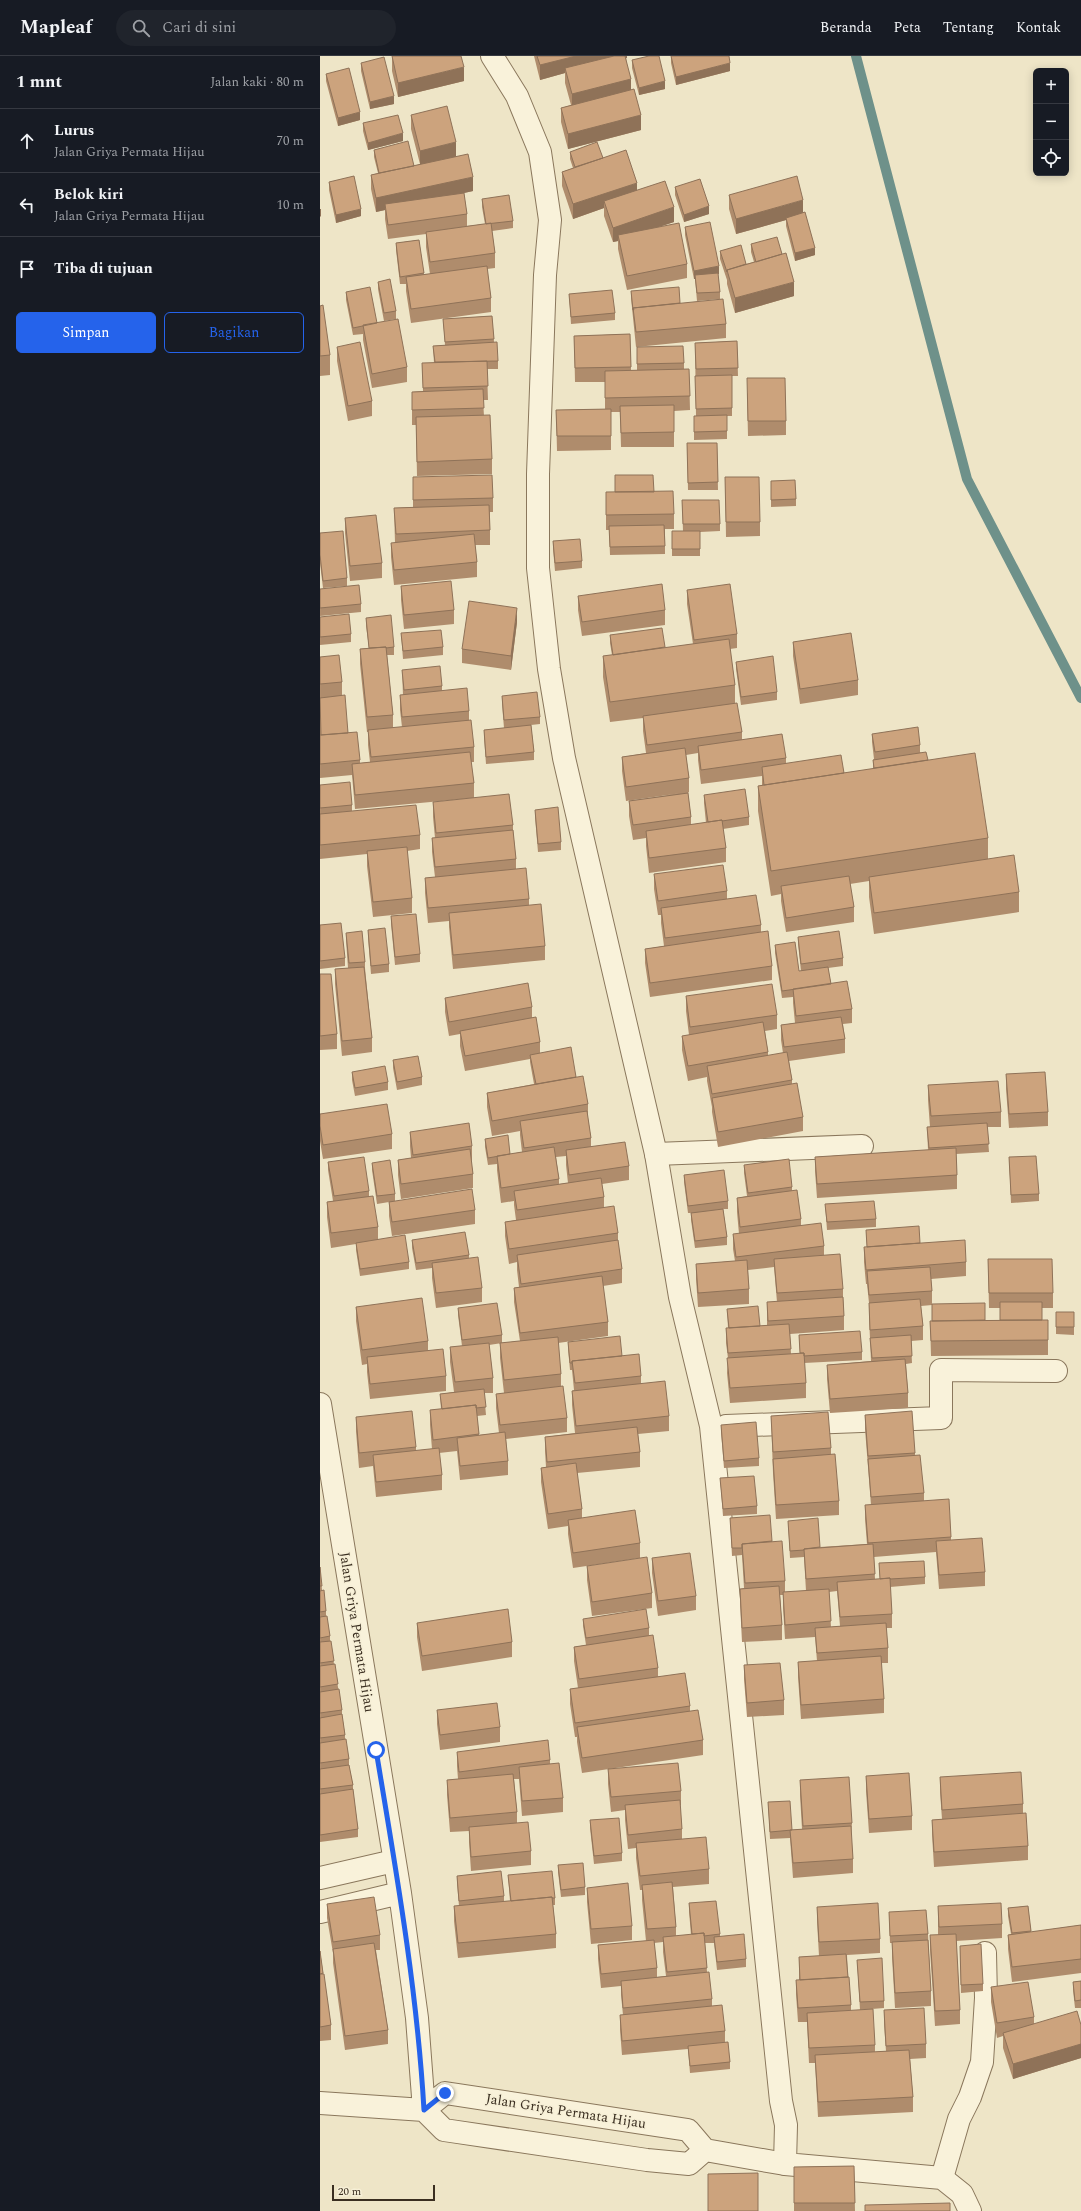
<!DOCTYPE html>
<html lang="id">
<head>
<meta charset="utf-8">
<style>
  :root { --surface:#171b24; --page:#20242c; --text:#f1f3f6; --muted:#9ea1a6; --line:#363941; --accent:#2563eb }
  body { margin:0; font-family:Spectral,serif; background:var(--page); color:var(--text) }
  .controls { position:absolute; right:12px; top:12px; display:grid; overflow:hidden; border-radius:6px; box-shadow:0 2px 10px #0003 }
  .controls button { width:36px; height:36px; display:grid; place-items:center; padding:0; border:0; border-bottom:1px solid var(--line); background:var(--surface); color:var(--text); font:20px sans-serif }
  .scale { position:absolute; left:12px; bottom:10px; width:103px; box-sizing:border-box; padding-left:4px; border:2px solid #3a2e20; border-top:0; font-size:11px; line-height:14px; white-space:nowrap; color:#3a2e20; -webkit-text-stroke:3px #f6efd6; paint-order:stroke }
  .stop { position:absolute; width:12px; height:12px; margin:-9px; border:3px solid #2563eb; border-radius:50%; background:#fff }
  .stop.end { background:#2563eb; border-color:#fff; box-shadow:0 1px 4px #0008 }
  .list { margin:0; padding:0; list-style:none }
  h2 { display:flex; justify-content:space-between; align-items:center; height:52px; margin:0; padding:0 16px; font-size:17px }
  h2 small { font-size:13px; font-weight:400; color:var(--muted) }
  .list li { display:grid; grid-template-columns:26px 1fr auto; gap:12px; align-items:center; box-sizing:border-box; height:64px; padding:0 16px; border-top:1px solid var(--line) }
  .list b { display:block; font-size:15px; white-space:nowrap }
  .list p { margin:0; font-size:13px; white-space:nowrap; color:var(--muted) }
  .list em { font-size:13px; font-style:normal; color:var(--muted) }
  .actions { display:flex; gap:8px; padding:12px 16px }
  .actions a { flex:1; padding:9px 0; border:1px solid var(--accent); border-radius:6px; text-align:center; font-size:14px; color:var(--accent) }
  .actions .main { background:var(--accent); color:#fff }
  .icon { flex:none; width:22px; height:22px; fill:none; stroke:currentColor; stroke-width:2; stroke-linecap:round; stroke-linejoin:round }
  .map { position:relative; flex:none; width:761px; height:2155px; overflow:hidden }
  header { display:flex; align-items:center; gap:24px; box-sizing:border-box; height:56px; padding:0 20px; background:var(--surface); border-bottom:1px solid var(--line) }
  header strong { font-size:19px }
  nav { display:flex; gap:22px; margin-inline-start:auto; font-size:14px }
  .search { width:280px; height:36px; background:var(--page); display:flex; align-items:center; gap:10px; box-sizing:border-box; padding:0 14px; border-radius:22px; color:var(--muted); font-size:15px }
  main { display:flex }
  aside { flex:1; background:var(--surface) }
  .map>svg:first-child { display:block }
</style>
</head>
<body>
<header>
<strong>Mapleaf</strong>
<div class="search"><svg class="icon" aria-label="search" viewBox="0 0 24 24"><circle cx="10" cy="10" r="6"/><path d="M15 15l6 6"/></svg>Cari di sini</div>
<nav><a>Beranda</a><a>Peta</a><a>Tentang</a><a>Kontak</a></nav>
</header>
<main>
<aside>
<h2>1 mnt<small>Jalan kaki · 80 m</small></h2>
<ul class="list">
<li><svg class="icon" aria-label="ahead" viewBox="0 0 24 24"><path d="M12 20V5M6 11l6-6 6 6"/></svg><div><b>Lurus</b><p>Jalan Griya Permata Hijau</p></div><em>70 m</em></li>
<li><svg class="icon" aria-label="left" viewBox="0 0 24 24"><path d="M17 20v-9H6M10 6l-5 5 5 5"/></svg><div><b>Belok kiri</b><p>Jalan Griya Permata Hijau</p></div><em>10 m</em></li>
<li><svg class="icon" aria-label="arrive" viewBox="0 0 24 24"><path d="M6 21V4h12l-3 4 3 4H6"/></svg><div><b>Tiba di tujuan</b></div></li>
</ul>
<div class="actions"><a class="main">Simpan</a><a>Bagikan</a></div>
</aside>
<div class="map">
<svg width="761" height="2155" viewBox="0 0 761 2155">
  <rect width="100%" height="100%" fill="#eee5c7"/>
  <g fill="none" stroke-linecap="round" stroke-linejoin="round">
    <path stroke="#6e918a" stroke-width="10" d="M536,0L647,423L761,642"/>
    <g stroke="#8a775c" stroke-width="24">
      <path id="minor" d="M336,1098L542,1090
        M0,1348L80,1837L97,1962L104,2054
        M406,1370L621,1362V1314L736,1315
        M0,1822L74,1805
        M0,1856L80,1837
        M0,2047L104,2054L125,2037L368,2074L385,2094
        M104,2054L124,2074L327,2104L369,2108L385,2094L465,2108
        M622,2122L639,2063L650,2041L662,2006L666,1942L665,1897"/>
    </g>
    <g stroke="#8a775c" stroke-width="24">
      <path id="tertiary" d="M172,0L197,40L220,96L230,164L225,219L218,418V512L229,613L244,702L336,1098L360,1241L391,1370L461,2045L466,2069L465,2108L622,2122L642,2138L650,2155"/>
    </g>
    <use href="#minor" stroke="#f9f2da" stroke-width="22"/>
    <use href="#tertiary" stroke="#f9f2da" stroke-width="22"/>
  </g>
  <path fill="#af8c6c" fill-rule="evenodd" d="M72,0L144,25L78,41L72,15Z
    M214,0H307V2H306L311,34L321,74L248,93L241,66V52L251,49L245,27V17L220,24Z
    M351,0L410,15L356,29L351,7Z
    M312,4L345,33L319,39L312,12Z
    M41,7L74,48L50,53L41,15Z
    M6,18L40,64L18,70L6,25Z
    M91,59L136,101L153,135L144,137L147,158V170L165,168L162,151V143L193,165V172L172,175L175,197V212L167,213L171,242V256L91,267L86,235V228H80L76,194V187L99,184L104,218H110L106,191V178L68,183L65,163V154L56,156L51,133V119L58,117L54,101V94L94,110L100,108L91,73Z
    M43,67L83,85L48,94L43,75Z
    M250,96L283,102L317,134L354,166L339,171L367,208V222L307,234L298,193V185L293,186L284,160V152L253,163L242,130V116L253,112L250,103Z
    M9,126L41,160L16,167L9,134Z
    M355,131L389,158L364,166L355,139Z
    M409,139L483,157L495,199L475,205L466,170V164L416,178L409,153Z
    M365,171L399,218H398L400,236V243L377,245L375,223H374L365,179Z
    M431,188L474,240L415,257L407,228V224L400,203V195L426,208L434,206L431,196Z
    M58,226L76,255V263L64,265L58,233Z
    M311,235L360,247L406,268V282L316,291L311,242Z
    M26,236L57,267L87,311V326L52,332L43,284V278L33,279L26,244Z
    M249,238L295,257V264L251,268Z
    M0,250L10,299V319L0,320Z
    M172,260L174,286L178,305V313H167L168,344H163L164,360L172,403V418L97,420L96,369H92V336L103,335L102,307H114L113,290L125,289L123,263Z
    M310,278L311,314H317V291L364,307V313H369L370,354L354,355V391H301L300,356H291V394L237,395L236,354L285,353V326H255L254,280Z
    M417,285L418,320H412V360H407V383L374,384V360H376L375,287Z
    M17,291L52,345V360L28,365L17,305Z
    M427,337L466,365V379L428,380Z
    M367,387H397L398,434H368Z
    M93,421L173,442V456H170V489H155L157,506V521L74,529L71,501V487H75L74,452L93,451Z
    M405,421L440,466V480L406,481Z
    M451,425L476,443V450L451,451Z
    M286,436H334L354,458V473H345V498L290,499L289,474H286Z
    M362,444L400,468V475L380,476V500H352V475H363Z
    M25,462L62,507V522L30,525L25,477Z
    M0,477L27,522V530L3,532L0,507Z
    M233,485L262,505V512L235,515L233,493Z
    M81,530L134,554V568L84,573L81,544Z
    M0,533L41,548V556L0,560Z
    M367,534L417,578V592L410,593L415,629V647L422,676V684L466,702V707L524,717L553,713V704L554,703L552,686V678L600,689V696L608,704L668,782V803L699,836V856L554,878L549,841V825L530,828L534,851V866L466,876L461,845V838L451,840L438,755V730L442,729V720L381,728L378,704V697L366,699L369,722V736L368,737L371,761V769L386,767L384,747V739L429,761V769L403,773L406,792V806L329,817L326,790V782L313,784L309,760V745L362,737L306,745L302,715V701L326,697L323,675V662L290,666L283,621V600L292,599L290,587V579L345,592L373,588L367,548Z
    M258,540L345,554V569L262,580L258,554Z
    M0,561L31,578V586L0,589Z
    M46,562L74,591V599H67L73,659V672L82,671L80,654V639H83L82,614L122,630V635L149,655V665L154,691V706H151L154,727V742L35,753L32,719L0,722V601L22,626V640L28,677L40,704V707L50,706L48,689V676H47L40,608V593L49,592L46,570Z
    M197,566L191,614L142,607V593Z
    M81,577L123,591V599L83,603Z
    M473,586L538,624V639L480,648L473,600Z
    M416,606L457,636V644L421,649L416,613Z
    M182,640L220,661V668L211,669L214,696V704L166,708L164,681V674L184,672L182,648Z
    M0,729L32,749V755L100,779V793L87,795L92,842V857L53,861L47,810V798L0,803Z
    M113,746L193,769V774L196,803V813L209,843V849L225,890V904L133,913L129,871V865L108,867L105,837V822L115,821L112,796V782H115L113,761Z
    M215,754L241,786V794L218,796L215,761Z
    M334,818L407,835V843L441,869V876L452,910V924L330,941L325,907V893L344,890L341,867V859H338L334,833Z
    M71,860L100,898V906L75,909L71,868Z
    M0,869L25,902V910L0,913Z
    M48,874L69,908V916L51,918L48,882Z
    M26,877L45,906V912L52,982V996L22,1000L15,928V913L28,912L26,884Z
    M478,881L523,902V910L508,912L511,928L532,953V967L523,968L525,983V997L469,1005L472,1024V1028L483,1061V1075L398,1091L392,1056V1051L387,1025V1021L368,1025L362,994V980L369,979L366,955V940L457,959V973L445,975L448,996V1000L463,997L461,984V969L475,967L473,947V941L462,942L455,897V889L479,915H481L478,888Z
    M0,918L17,978V993L0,994Z
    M125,942L212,951V962L220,986V997L256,1021L268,1048V1062L271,1082V1091L309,1110V1124L282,1128L284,1141V1151L298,1177V1185L302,1213V1227L283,1230L288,1266V1280L238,1287L241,1318V1330L247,1362V1376L186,1383L188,1405V1419L140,1424L137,1395L119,1397L122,1419V1434L56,1441L53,1410L39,1412L36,1375V1361L96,1391V1395L112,1393L110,1369V1354L121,1353L120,1338L134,1336L130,1306V1291L142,1290L138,1259V1252L182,1279V1287L169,1289L173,1322V1337H164L166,1359L157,1360L159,1379L179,1377L176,1352V1338L184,1337L180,1302V1287L200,1285L194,1246V1232L199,1231L197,1214V1206L189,1208L185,1180V1166L196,1164L194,1149V1145L181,1147L177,1114V1108L168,1109L165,1091V1083L190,1098L202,1096L200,1079V1075L172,1080L167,1051V1037L214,1028L210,1006V1003L145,1015L140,990V978L129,980L125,956ZM246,1100V1109L248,1127L239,1128V1123L236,1101Z
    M73,1004L102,1021V1029L77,1034L73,1012Z
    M32,1016L68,1026V1034L35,1040L32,1024Z
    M686,1018L728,1056V1070L689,1072L686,1033Z
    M608,1029L681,1056V1071H667L669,1096L636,1098L637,1119V1133L497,1142L495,1115V1101L608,1094L607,1071H610L608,1044Z
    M0,1058L72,1078V1093L3,1103L0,1085Z
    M90,1076L152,1090V1104L151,1105L153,1118V1132L81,1143L78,1119V1104L91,1102L90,1090Z
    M689,1101L719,1138V1145L691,1147Z
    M8,1106L49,1135V1140L58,1171V1183L89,1206V1213L40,1220L36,1194V1188L11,1192L7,1161V1146L13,1145L8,1114Z
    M52,1107L75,1138V1145L155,1154V1168L72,1180L69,1160V1146L57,1148L52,1114Z
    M424,1109L472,1131V1135L481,1163V1170L504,1190V1199L523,1233V1241L524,1260V1274L470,1278L471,1298L480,1297L479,1279L542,1296V1304L484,1307L486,1327V1342L410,1347L407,1317L408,1302L406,1287V1272H408L407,1253L440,1270L447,1269V1246H457L454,1211L428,1214L429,1233V1248L378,1251L376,1223V1208L415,1205L413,1193V1178H419L417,1156V1142L427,1140L424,1117Z
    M364,1119L408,1145V1153H403L407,1181V1189L375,1192L371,1164V1157H368L364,1126Z
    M505,1148L556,1163V1171L507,1174Z
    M546,1174L600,1187L646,1206V1220L611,1223L612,1235V1249L601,1250L603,1270V1284L591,1285L592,1307L586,1308L588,1337V1352L510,1357L507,1323V1309L551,1305L549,1261V1247L547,1228H546L544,1206V1191H547Z
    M92,1184L149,1199V1203L162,1232V1246L116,1252L112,1222V1212L96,1214L92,1192Z
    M668,1203L733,1237V1252H722V1264H728V1299L611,1300L610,1265L680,1264V1252H669Z
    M36,1251L108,1285V1295L126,1320V1335L50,1343L47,1316V1308L42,1309L36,1265Z
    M736,1256H754V1279L736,1278Z
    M248,1286L321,1320V1327L349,1360V1375L318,1378L320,1396V1411L257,1417L262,1453V1462L320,1487V1502L253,1512L248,1478V1470L228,1473L221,1426V1412L226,1411L225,1395V1381L255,1377L252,1349V1335L254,1334L252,1314H250L248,1293Z
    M545,1359L595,1397V1400L604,1437V1445L631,1481V1484L665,1516V1530L619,1533L616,1496L554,1501L555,1523H560L559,1507L605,1521V1528L570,1531L572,1558V1572H566L568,1592V1607H561L564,1643V1657L481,1663L478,1621V1606L497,1605L495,1581L465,1583L463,1551V1539H460L462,1569V1584L422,1586L420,1547V1533L424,1532L422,1499L412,1500L410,1462L452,1485L465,1525V1536L486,1535L484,1501L470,1502L468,1465L500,1491L547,1488L545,1463V1449H551L545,1373ZM517,1535L520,1570L511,1571L509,1536Z
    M451,1360L511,1392V1399L519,1445V1459L456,1463L453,1417Z
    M401,1369L439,1402V1410L404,1412L401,1376Z
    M400,1422L437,1450V1458L403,1460Z
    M332,1502L376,1540V1554L338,1560L332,1517Z
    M267,1510L332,1537V1552L272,1560L267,1524Z
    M0,1511L2,1534L6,1555V1560L10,1580V1585L22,1654V1658L25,1679V1683L29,1703V1709L33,1729V1734L38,1773V1781L0,1786Z
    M263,1563L329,1572V1580L338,1612V1620L370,1650V1655L383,1684V1699L262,1717L257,1686V1681H255L250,1648V1633L258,1632L254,1605V1591L266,1589L263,1570Z
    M97,1567L192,1586V1601L102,1615L97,1581Z
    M424,1609L464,1644V1659L427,1661L424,1623Z
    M117,1654L180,1671V1686L120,1694L117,1668Z
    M137,1696L230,1704V1708L243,1742V1756L202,1760L199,1723H194L197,1756V1767L211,1795V1809L151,1815L149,1786V1775L130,1776L127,1739V1724L138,1723L137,1710Z
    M288,1713L361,1735V1749H360L362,1773V1783L389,1813V1828L353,1831L356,1871V1880L371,1879L369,1855V1847L400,1878V1881L426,1903V1911L397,1914L394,1887H385L387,1916L392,1943V1950L405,1975V1986L410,2006V2013L370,2017L368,1993L302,1999L300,1974V1959H303L301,1939V1930L281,1932L278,1903V1889L326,1885L322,1844V1834H320L316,1802V1792L308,1793L305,1764V1754L291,1756L288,1728ZM343,1886V1896L346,1920L337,1921V1912L334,1887Z
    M546,1720L592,1760V1774L549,1777L546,1735Z
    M620,1721L703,1748V1757L708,1790V1804L614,1811L612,1778V1764L622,1763L620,1736Z
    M480,1724L532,1767L531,1781L533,1803V1817L473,1822L470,1782L450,1783L448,1746L472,1774L482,1773L480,1739Z
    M270,1764L302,1797V1805L274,1808L270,1772Z
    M238,1809L265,1831V1839L241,1841L238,1816Z
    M188,1819L235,1842V1849H233L236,1878V1892L138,1902L134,1865V1850H139L137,1827V1820L184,1840V1845H190Z
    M267,1832L312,1870V1884L271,1888L267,1846Z
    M7,1848L60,1879V1894H56L68,1974V1988L25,1994L13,1907V1897L7,1862Z
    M618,1850L682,1868V1882L636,1885L640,1954V1968L615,1970L610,1894V1879H618Z
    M708,1850L711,1876L761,1869V1917L692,1926L688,1893V1879L691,1878L688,1860V1852Z
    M497,1851L560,1883V1897L527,1899L528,1921L531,1949V1955L555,1989V1996L566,1995L564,1968V1954L606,1988V2002L590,2003L593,2041V2056L498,2061L495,2007H489L487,1966H478L476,1938V1924H479V1901L499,1900L497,1865Z
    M569,1856L608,1878L611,1935V1950L575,1952L572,1901V1887H570Z
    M640,1890L663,1928V1935L641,1937Z
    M0,1895L11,1969V1984L0,1985Z
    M537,1904L564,1945V1952L540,1954Z
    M761,1925V1952H755L753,1934V1926Z
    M671,1931L714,1961V1968L761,1969V2002L693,2023L683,1992V1980L677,1982L671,1946Z
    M534,2110L535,2155H474V2111Z"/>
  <path fill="#8f7258" d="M256,0H307V2L247,17L245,12V17L220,24V9Z
    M410,7V15L356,29V21Z
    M144,11V25L78,41V27Z
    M311,23V37L252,52V38Z
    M345,25V33L319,39V32Z
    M74,40V48L50,53V46Z
    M40,56V64L18,70V62Z
    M321,59V74L248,93V78Z
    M83,77V85L48,94V87Z
    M136,86V101L100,110V95Z
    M153,121V135L66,154L65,148V154L56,156V142Z
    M317,127V141L284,145V152L253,163V148Z
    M483,144V159L466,162V164L416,178V163Z
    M389,150V158L364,166V159Z
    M354,151V166L299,184L298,179V185L293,186V172Z
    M0,153H1V160L0,161Z
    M41,153V160L16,167V159Z
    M495,192V199L475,205V197Z
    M399,210V218L376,223L375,219V223H374V215Z
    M474,226V240L415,257V242Z
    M197,552V566L191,614V600Z
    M761,1988V2002L693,2023V2008Z"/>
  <path fill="#cca37d" stroke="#8f7258" d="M72,0H141L144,11L78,27Z
    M217,0H256L220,9Z
    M294,0H305L311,23L252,38L245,12Z
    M329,0H339L345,25L319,32L312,4Z
    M351,0H409L410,7L356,21Z
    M64,1L74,40L50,46L41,7Z
    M29,12L40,56L18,62L6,18Z
    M314,33L321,59L248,78L241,52Z
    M127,50L136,86L100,95L91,59Z
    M78,59L83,77L48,87L43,67Z
    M88,85L94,110L59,117L54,94Z
    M277,86L283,102L255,111L250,96Z
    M306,94L317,127L253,148L242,116Z
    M148,98L153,121L56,142L51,119Z
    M34,120L41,153L16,159L9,126Z
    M477,120L483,144L416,163L409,139Z
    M380,123L389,150L364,159L355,131Z
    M345,125L354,151L293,172L284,145Z
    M144,137L147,158L68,169L65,148Z
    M189,139L193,165L166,168L162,143Z
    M485,156L495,192L475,197L466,162Z
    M390,166L399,210L374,215L365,171Z
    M171,167L175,197L110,206L106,176Z
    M359,167L367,208L307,220L298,179Z
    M457,181L462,198L436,206L431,188Z
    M99,184L104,217L80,221L76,187Z
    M421,189L426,208L407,214V216L400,195Z
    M466,197L474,226L415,242L407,214Z
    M167,210L171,242L91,253L86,221Z
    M398,217L400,236L377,237L375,219Z
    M70,223L76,255L64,257L58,226Z
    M50,231L57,267L33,272L26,236Z
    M359,231L360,247L313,252L314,254H313L311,235Z
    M292,234L295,257L251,261L249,238Z
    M403,243L406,268L316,276L313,252Z
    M3,249L10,299L0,300V250Z
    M172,260L174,283L125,286L123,263Z
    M78,263L87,311L52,318L43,269Z
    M310,278L311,311L255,312L254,280Z
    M417,285L418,312L376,313L375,287Z
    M40,286L52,345L28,350L17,291Z
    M177,286L178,305L115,306L113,290Z
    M363,290L364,307L317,308V291Z
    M167,305L168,330L103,332L102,307Z
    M369,313L370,340L285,342V315Z
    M412,319V352L376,353L375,320Z
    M427,322H465L466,365H428Z
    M163,333L164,352L92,354V336Z
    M354,349V376L301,377L300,350Z
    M291,353V380H237L236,354Z
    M170,359L172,403L97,406L96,361Z
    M407,359V375L374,376V360Z
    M367,387H397L398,426L368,427Z
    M172,419L173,442L93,444V421Z
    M295,419H333L334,436H295Z
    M405,421H439L440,466H406Z
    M475,424L476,443L451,444V425Z
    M353,435L354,458L286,459V436Z
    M362,444H399L400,468H363Z
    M169,449L170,474L76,478L74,452Z
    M56,459L62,507L30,510L25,462Z
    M344,469L345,490L290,491L289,470Z
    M23,475L27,522L3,525L0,499V477Z
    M352,475H380V493H352Z
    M154,478L157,506L74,514L71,487Z
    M260,483L262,505L235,507L233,485Z
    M131,525L134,554L84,559L81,530Z
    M342,528L345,554L262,566L258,540Z
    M410,528L417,578L374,584L367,534Z
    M39,529L41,548L0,552V533Z
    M149,545L197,552L191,600L142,593Z
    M29,558L31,578L0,581V561Z
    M71,559L74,591L66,592V591L49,592L46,562Z
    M342,572L345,591L293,599L290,579Z
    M121,574L123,591L83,595L81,577Z
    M531,577L538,624L480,633L473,586Z
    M409,583L415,629L290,646L283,600Z
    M66,591L73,659L47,661L40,593Z
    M19,599L22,626L0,628V601Z
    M453,600L457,636L421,641L416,606Z
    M120,610L122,630L84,634L82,614Z
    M147,632L149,655L82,661L80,639Z
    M217,636L220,661L184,664L182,640Z
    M25,639L28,677L1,679L0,642Z
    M417,647L422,676L327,689L323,660Z
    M151,664L154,691L51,701L48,674Z
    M211,669L214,696L166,701L164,674Z
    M598,671L600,689L555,696L552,678Z
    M37,676L40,704L0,708V679Z
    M462,678L466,702L381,714L378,690Z
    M365,692L369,722L306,731L302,701Z
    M150,696L154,727L35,739L32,708Z
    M606,696L608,704L554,712L553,704Z
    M655,697L668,782L451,815L438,730Z
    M521,699L524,717L444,729L442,711Z
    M30,726L32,749L0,752V729Z
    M425,733L429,761L402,765V764L388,766L384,739Z
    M368,737L371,761L313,769L309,745Z
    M189,738L193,769L116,777L113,746Z
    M96,749L100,779L0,789V758Z
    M238,751L241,786L218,788L215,754Z
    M402,764L406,792L329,802L326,775Z
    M193,774L196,803L115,811L112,782Z
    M87,791L92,842L53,846L47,795Z
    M694,799L699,836L554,857L549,821Z
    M403,809L407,835L338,845L334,818Z
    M206,812L209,843L108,852L105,822Z
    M529,820L534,851L466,862L461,830Z
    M436,839L441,869L345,882L341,852Z
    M221,848L225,890L133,899L129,857Z
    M96,858L100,898L75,901L71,860Z
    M21,867L25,902L0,905V869Z
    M65,872L69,908L51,910L48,874Z
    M42,875L45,906L29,907L26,877Z
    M448,875L452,910L330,927L325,893Z
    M519,875L523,902L481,908L478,881Z
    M475,886L479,915L508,911L511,928L462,935L455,889Z
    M44,911L52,982L22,985L15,913Z
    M0,918H11L17,978L0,980Z
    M527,925L532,953L476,960L473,933Z
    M208,927L212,951L129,966L125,942Z
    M452,928L457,959L370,971L366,940Z
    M216,961L220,986L145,1000L140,975Z
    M521,961L525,983L464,991L461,969Z
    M443,966L448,996L368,1010L362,980Z
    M251,991L256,1021L216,1028L210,999Z
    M467,996L472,1024L392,1038L387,1010Z
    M98,1000L102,1021L77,1026L73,1004Z
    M65,1010L68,1026L35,1032L32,1016Z
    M725,1016L728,1056L689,1058L686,1018Z
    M263,1020L268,1048L172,1065L167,1037Z
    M678,1025L681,1056L611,1060L608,1029Z
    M477,1027L483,1061L398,1076L392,1042Z
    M67,1048L72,1078L3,1089L0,1070V1058Z
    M267,1055L271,1082L204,1092L200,1065Z
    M149,1067L152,1090L93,1099L90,1076Z
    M667,1067L669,1088L609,1092L607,1071Z
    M188,1079L190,1098L168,1102L165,1083Z
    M305,1086L309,1110L249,1119L246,1094Z
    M234,1091L239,1123L181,1132L177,1100Z
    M636,1092L637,1119L497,1128L495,1101Z
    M150,1093L153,1118L81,1128L78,1104Z
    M716,1100L719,1138L691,1139L689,1101Z
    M44,1101L49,1135L14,1140L8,1106Z
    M469,1103L472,1131L428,1137L424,1109Z
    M70,1104L75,1138L57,1140L52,1107Z
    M404,1114L408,1145L368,1150L364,1119Z
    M281,1122L284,1141L197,1154L194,1135Z
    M152,1133L155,1154L72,1166L69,1146Z
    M477,1134L481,1163L420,1171L417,1142Z
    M53,1140L58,1171L11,1177L7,1146Z
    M554,1145L556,1163L507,1166L505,1148Z
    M294,1150L298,1177L189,1193L185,1166Z
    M403,1153L407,1181L375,1185L371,1157Z
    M501,1167L504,1190L416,1201L413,1178Z
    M599,1170L600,1187L547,1191L546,1174Z
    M145,1176L149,1199L96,1207L92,1184Z
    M85,1179L89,1206L40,1213L36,1187Z
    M298,1184L302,1213L201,1228L197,1199Z
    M645,1184L646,1206L546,1214L544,1191Z
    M520,1198L523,1233L457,1237L454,1203Z
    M158,1201L162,1232L116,1237L112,1207Z
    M668,1203H732L733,1237H669Z
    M427,1204L429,1233L378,1237L376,1208Z
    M610,1211L612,1235L549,1239L547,1215Z
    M282,1220L288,1266L200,1277L194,1232Z
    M523,1241L524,1260L448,1265L447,1246Z
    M102,1242L108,1285L42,1294L36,1251Z
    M600,1243L603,1270L550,1274L549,1247Z
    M680,1246H722V1264H680Z
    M177,1247L182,1279L142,1284L138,1252Z
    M665,1247V1264L612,1265V1248Z
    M438,1250L440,1270L409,1272L407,1253Z
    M736,1256H754V1271H736Z
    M728,1264V1284L611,1285L610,1265Z
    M469,1268L471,1293L408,1297L406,1272Z
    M540,1275L542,1296L484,1300V1297H480L479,1279Z
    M591,1279L592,1300L552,1302L550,1282Z
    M300,1280L302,1300L252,1305V1307H250L248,1286Z
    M238,1281L241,1318L184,1324L180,1287Z
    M169,1287L173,1322L135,1326L130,1291Z
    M123,1293L126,1320L50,1328L47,1301Z
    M484,1297L486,1327L410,1332L407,1302Z
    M319,1298L321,1320L255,1327L252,1305Z
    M585,1303L588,1337L510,1343L507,1309Z
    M345,1325L349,1360L256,1370L252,1335Z
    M243,1330L247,1362L180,1369L176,1338Z
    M164,1333L166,1351L156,1352V1349L122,1353L120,1338Z
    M156,1349L159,1378L113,1384L110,1354Z
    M92,1355L96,1391L39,1397L36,1361Z
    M592,1355L595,1397L548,1400L545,1359Z
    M508,1356L511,1392L453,1396L451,1360Z
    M436,1366L439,1402L404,1405L401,1369Z
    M317,1371L320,1396L227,1406L225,1381Z
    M185,1376L188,1405L140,1410L137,1382Z
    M119,1392L122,1419L56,1426L53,1399Z
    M515,1398L519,1445L456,1449L453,1403Z
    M600,1399L604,1437L551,1441L548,1403Z
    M256,1407L262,1453L228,1458L221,1412Z
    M434,1420L437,1450L403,1453L400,1422Z
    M629,1443L631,1481L548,1487L545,1449Z
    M315,1454L320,1487L253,1497L248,1464Z
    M450,1459L452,1485L422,1488V1492H412L410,1462Z
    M498,1462L500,1491L484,1493V1494L470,1495L468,1465Z
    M662,1482L665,1516L619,1519L616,1485Z
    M462,1485L465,1525L425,1527L422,1488Z
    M553,1488L555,1518L486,1523L484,1493Z
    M370,1497L376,1540L338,1545L332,1502Z
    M327,1501L332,1537L272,1546L267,1510Z
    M604,1505L605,1521L570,1523V1522L560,1523L559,1507Z
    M0,1511L2,1530H0Z
    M570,1522L572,1558L520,1561L517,1526Z
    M459,1530L462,1569L422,1572L420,1533Z
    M509,1533L511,1565L465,1569L463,1536Z
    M4,1534L6,1555L0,1556V1535Z
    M188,1553L192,1586L102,1600L97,1567Z
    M326,1553L329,1572L266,1582L263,1563Z
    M7,1560L10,1580L0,1582V1561Z
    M566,1567L568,1592L497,1597L495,1572Z
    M333,1579L338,1612L259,1623L254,1591Z
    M11,1585L14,1605L0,1607V1586Z
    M561,1600L564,1643L481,1649L478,1606Z
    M460,1607L464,1644L427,1647L424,1609Z
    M15,1608L18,1628L0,1631V1610Z
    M365,1617L370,1650L255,1667L250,1633Z
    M19,1633L22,1654L0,1657V1636Z
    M177,1647L180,1671L120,1679L117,1654Z
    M378,1654L383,1684L262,1702L257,1671Z
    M22,1658L25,1679L0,1682V1662Z
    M26,1683L29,1703L0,1707V1687Z
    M228,1684L230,1704L139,1716L137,1696Z
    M239,1707L243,1742L202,1745L199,1711Z
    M358,1707L361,1735L291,1741L288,1713Z
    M29,1709L33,1729L0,1733V1713Z
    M701,1716L703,1748L622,1754L620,1721Z
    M589,1717L592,1760L549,1763L546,1720Z
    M193,1718L197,1756L130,1762L127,1724Z
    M529,1721L532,1767L483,1770L480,1724Z
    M33,1733L38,1773L0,1779V1738Z
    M360,1744L362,1773L308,1779L305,1749Z
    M470,1745L472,1774L450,1776L448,1746Z
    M706,1757L708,1790L614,1796L612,1764Z
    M299,1762L302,1797L274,1800L270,1764Z
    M208,1766L211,1795L151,1801L149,1771Z
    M531,1770L533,1803L473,1807L470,1774Z
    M386,1781L389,1813L320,1820L316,1787Z
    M263,1807L265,1831L241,1834L238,1809Z
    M181,1815L184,1840L139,1845L137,1820Z
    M232,1815L235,1842H232V1841L191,1845L188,1819Z
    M352,1826L356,1871L327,1873L322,1829Z
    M308,1827L312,1870L271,1873L267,1832Z
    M54,1841L60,1879L13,1886L7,1848Z
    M232,1841L236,1878L138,1887L134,1850Z
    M396,1845L400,1878L384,1880V1877L372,1878L369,1847Z
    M558,1847L560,1883L499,1886L497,1851Z
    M681,1847L682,1868L619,1871L618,1850Z
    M708,1850L711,1875L692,1877L688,1852Z
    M606,1854L608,1878L570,1880L569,1856Z
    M761,1869V1903L692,1911L688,1879Z
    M384,1877L387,1912L347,1916L343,1881Z
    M424,1878L426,1903L397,1906L394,1881Z
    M636,1878L640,1954L615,1955L610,1879Z
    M334,1884L337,1912L281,1918L278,1889Z
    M608,1884L611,1935L575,1937L572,1886Z
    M54,1887L68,1974L25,1980L13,1893Z
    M661,1888L663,1928L641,1929L640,1890Z
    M0,1895L3,1917L0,1918Z
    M526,1898L528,1921L480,1924L479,1901Z
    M562,1902L564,1945L540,1946L537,1904Z
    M389,1916L392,1943L303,1952L301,1925Z
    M0,1918H4L11,1969L0,1971Z
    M529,1921L531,1949L478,1952L476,1924Z
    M761,1925V1944L755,1945L753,1926Z
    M708,1926L714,1961L677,1967L671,1931Z
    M402,1949L405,1975L302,1985L300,1959Z
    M604,1952L606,1988L566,1990L564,1954Z
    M553,1953L555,1989L489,1992L487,1957Z
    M757,1955L761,1969V1988L693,2008L683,1977Z
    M408,1986L410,2006L370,2010L368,1990Z
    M589,1994L593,2041L498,2046L495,1999Z
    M534,2110L535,2147H474V2111Z
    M438,2117V2155H388V2118Z
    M630,2147V2155H545V2149Z"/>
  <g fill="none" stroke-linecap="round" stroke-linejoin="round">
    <path stroke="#2563eb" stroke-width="5" d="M56,1694C76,1814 97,1933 104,2054L125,2037"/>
  </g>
  <g text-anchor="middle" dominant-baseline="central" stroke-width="3" stroke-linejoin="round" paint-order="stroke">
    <g font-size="14" fill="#3a2e20" stroke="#f6efd6">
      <text transform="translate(37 1576) rotate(81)">Jalan Griya Permata Hijau</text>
      <text transform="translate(246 2055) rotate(9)">Jalan Griya Permata Hijau</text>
    </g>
  </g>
</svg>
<div class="controls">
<button>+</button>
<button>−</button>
<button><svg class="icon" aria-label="locate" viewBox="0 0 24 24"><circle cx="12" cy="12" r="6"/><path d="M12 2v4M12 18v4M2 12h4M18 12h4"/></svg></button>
</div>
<div class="scale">20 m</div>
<div class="stop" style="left:56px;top:1694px"></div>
<div class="stop end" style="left:125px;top:2037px"></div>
</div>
</main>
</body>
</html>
